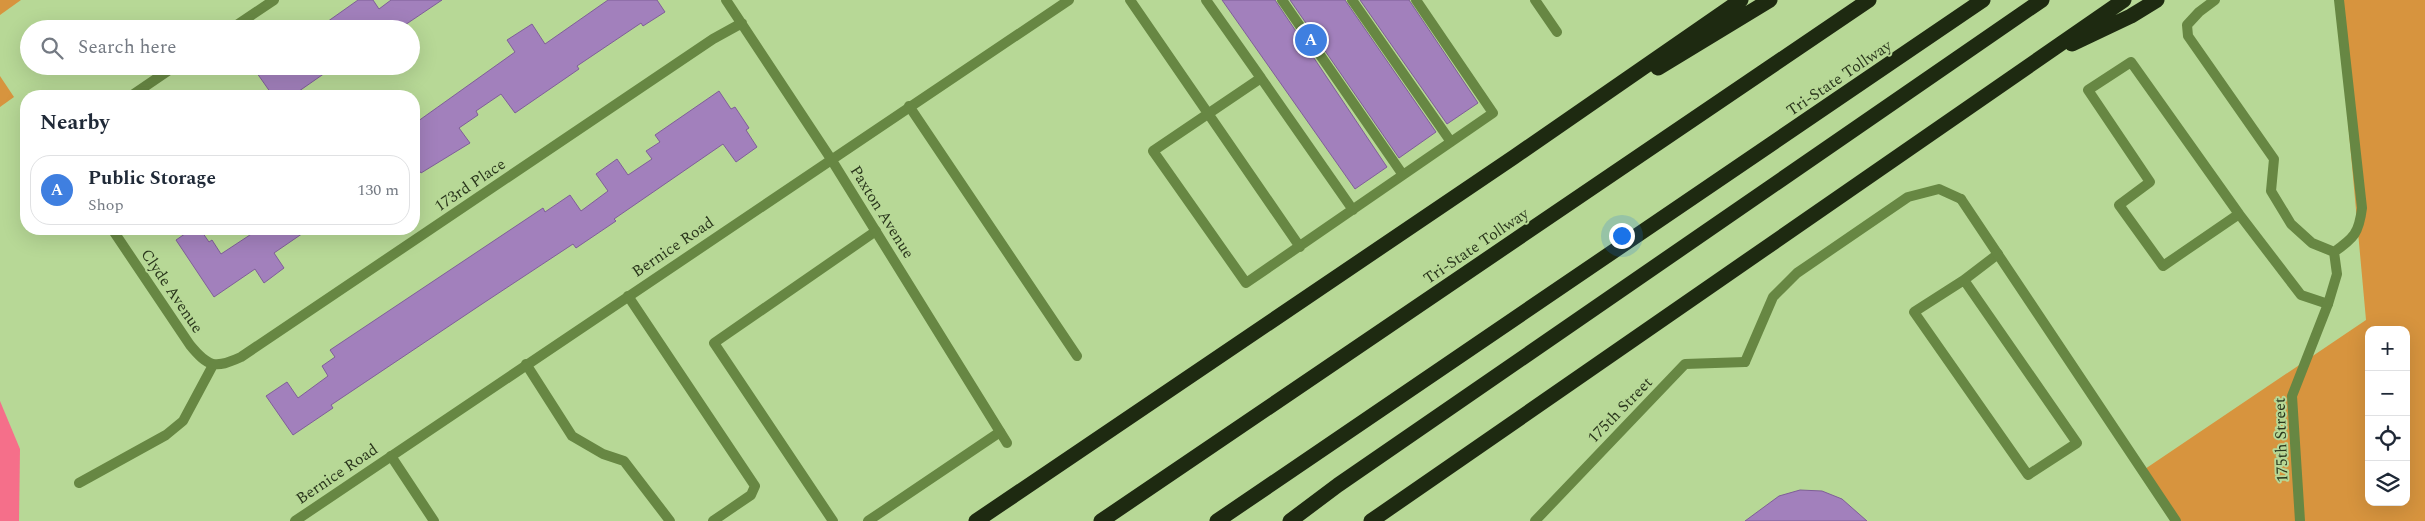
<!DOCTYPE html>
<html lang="en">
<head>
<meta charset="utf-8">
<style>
  :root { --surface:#fff; --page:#f6f6f7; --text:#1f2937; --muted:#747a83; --line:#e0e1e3; --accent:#823cae }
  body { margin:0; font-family:Spectral,serif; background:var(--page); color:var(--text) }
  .controls { position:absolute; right:15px; bottom:15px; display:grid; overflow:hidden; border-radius:10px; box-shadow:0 5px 20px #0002 }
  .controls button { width:45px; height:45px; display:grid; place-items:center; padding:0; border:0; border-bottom:1px solid var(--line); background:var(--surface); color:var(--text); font:25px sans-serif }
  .you { position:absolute; left:1621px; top:235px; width:18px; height:18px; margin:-12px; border:4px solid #fff; border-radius:50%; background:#1a73e8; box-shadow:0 0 0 8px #1a73e833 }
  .badge { display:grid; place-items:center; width:32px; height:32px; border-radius:50%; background:var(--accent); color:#fff; font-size:16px; font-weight:700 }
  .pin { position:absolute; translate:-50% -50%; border:2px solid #fff; box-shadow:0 1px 5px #0006 }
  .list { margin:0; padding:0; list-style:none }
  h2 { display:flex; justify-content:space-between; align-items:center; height:65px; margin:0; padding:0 20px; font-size:21px }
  h2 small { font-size:16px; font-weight:400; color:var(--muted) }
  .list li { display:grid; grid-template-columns:32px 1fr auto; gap:15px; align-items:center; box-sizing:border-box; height:70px; margin:0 10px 10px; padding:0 10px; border:1px solid var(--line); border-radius:20px }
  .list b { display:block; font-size:19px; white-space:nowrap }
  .list p { margin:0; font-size:16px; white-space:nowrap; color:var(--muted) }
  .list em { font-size:16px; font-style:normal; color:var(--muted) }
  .icon { flex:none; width:28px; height:28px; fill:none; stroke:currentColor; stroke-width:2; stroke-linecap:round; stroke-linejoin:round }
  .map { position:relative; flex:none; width:2425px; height:521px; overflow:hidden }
  .search { position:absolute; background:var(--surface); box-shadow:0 5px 20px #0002; left:20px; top:20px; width:400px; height:55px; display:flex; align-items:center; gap:12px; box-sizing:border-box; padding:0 18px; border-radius:28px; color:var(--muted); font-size:19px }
  .panel { position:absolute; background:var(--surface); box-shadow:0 5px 20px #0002; left:20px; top:90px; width:400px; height:145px; border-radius:20px }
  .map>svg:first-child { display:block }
</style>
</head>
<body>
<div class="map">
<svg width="2425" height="521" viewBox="0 0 2425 521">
  <rect width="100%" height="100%" fill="#b7d896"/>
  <path fill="#d7943e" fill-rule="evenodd" d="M0,0H21L0,15Z
    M2337,0H2425V521H2176L2142,471L2366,320ZM2369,330H2406V502H2369Z
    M0,76L14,97L0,107Z"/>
  <path fill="#f56f8a" d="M0,401L20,449L19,521H0Z"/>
  <path fill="#a280bc" stroke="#7f5e98" d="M358,0H373L379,9L391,0H442L399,29H317Z
    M608,0H657L665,12L643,26L641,23L577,66L579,69L515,113L501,94L476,111L478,115L459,128L470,143L421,173L414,163V124L515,52L507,40L532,24L545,44Z
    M1222,0H1275L1387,167L1355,189Z
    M1290,0H1345L1436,132L1399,158Z
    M1360,0H1409L1478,103L1447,124Z
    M252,66H335L292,96H273Z
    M719,91L731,109L735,107L749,128L746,130L757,147L736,162L723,144L614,219L616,221L576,248L573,244L482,304L331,405L333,408L293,435L266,396L287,382L298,398L328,376L322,366L335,357L330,350L543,208L545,212L570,195L581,211L608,191L596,174L617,159L628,175L652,159L646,151L660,142L655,135Z
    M192,229H200L209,242L212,240L221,254L259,229H309L274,253L284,268L264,283L255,269L214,297L176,240Z
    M1800,490L1822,491L1842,499L1867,521H1745L1779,496Z"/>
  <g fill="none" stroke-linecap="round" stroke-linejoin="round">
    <path stroke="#678743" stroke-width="10" d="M1130,0L1300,247
      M1206,0L1261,78L1153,151L1246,283L1493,113L1416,0
      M1282,0L1403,175
      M1352,0L1451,142
      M1535,0L1557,32
      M2215,0L2199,12L2187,25L2188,36L2274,159L2271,191L2291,224L2312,243L2334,252
      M2131,62L2239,214L2163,266L2119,205L2150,182L2088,90Z
      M1261,78L1353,210
      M909,106L1077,356
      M2239,214L2301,295L2328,304L2337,274L2334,252
      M2334,252C2354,238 2359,233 2362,208L2339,0
      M1964,280L2077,443L2028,475L1914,312L1964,280L1998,254
      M628,296L755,486L751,495L713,521
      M1745,362L1773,297L1797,273L1908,197L1939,189L1961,199
      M526,364L572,436L603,454L624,461L670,521
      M391,456L434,521
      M79,483L166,435L183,421L213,365
      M833,521L714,343L876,231
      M868,521L1000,432"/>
    <path stroke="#678743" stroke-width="10" d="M726,0L831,159L1007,443
      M231,29L274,0
      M131,96L175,66
      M1961,199L2176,521
      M112,229L190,345C208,367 215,369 241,357L713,39L742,23
      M295,521L1069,0
      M1535,521L1685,364L1745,362
      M2300,521L2292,396L2328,304"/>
    <path stroke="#1e2a11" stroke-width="15" d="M2072,44L2131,16L2157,0
      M1658,68L1770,0
      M976,521L1514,157L1741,0
      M1101,521L1869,0
      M1217,521L1983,0
      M1290,521L1338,485L2042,0
      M1371,521L2124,0"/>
  </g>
  <g text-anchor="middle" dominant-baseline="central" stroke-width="4" stroke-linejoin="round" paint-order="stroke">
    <g font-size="16" fill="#2a361c" stroke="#b7d896">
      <text transform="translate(1839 78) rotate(-34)">Tri-State Tollway</text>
      <text transform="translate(470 185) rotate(-34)">173rd Place</text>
      <text transform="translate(882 212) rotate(58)">Paxton Avenue</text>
      <text transform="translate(1476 246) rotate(-34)">Tri-State Tollway</text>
      <text transform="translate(673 247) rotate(-34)">Bernice Road</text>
      <text transform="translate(172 291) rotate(56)">Clyde Avenue</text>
      <text transform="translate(1620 410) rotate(-46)">175th Street</text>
      <text transform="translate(2281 440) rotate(-92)">175th Street</text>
      <text transform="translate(337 474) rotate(-34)">Bernice Road</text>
    </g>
  </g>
</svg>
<div class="controls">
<button>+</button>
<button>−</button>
<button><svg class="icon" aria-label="locate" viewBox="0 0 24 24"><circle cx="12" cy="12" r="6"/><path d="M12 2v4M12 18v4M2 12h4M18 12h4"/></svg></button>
<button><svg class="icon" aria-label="layers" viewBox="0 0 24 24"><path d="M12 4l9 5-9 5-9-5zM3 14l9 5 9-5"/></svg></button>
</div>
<div class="you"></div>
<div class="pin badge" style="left:1311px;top:40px;background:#3f7fe0">A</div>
<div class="search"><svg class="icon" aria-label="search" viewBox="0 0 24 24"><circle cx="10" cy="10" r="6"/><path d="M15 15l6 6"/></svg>Search here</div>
<section class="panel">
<h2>Nearby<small></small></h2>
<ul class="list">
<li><span class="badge" style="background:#3f7fe0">A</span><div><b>Public Storage</b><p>Shop</p></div><em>130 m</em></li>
</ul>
</section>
</div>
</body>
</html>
